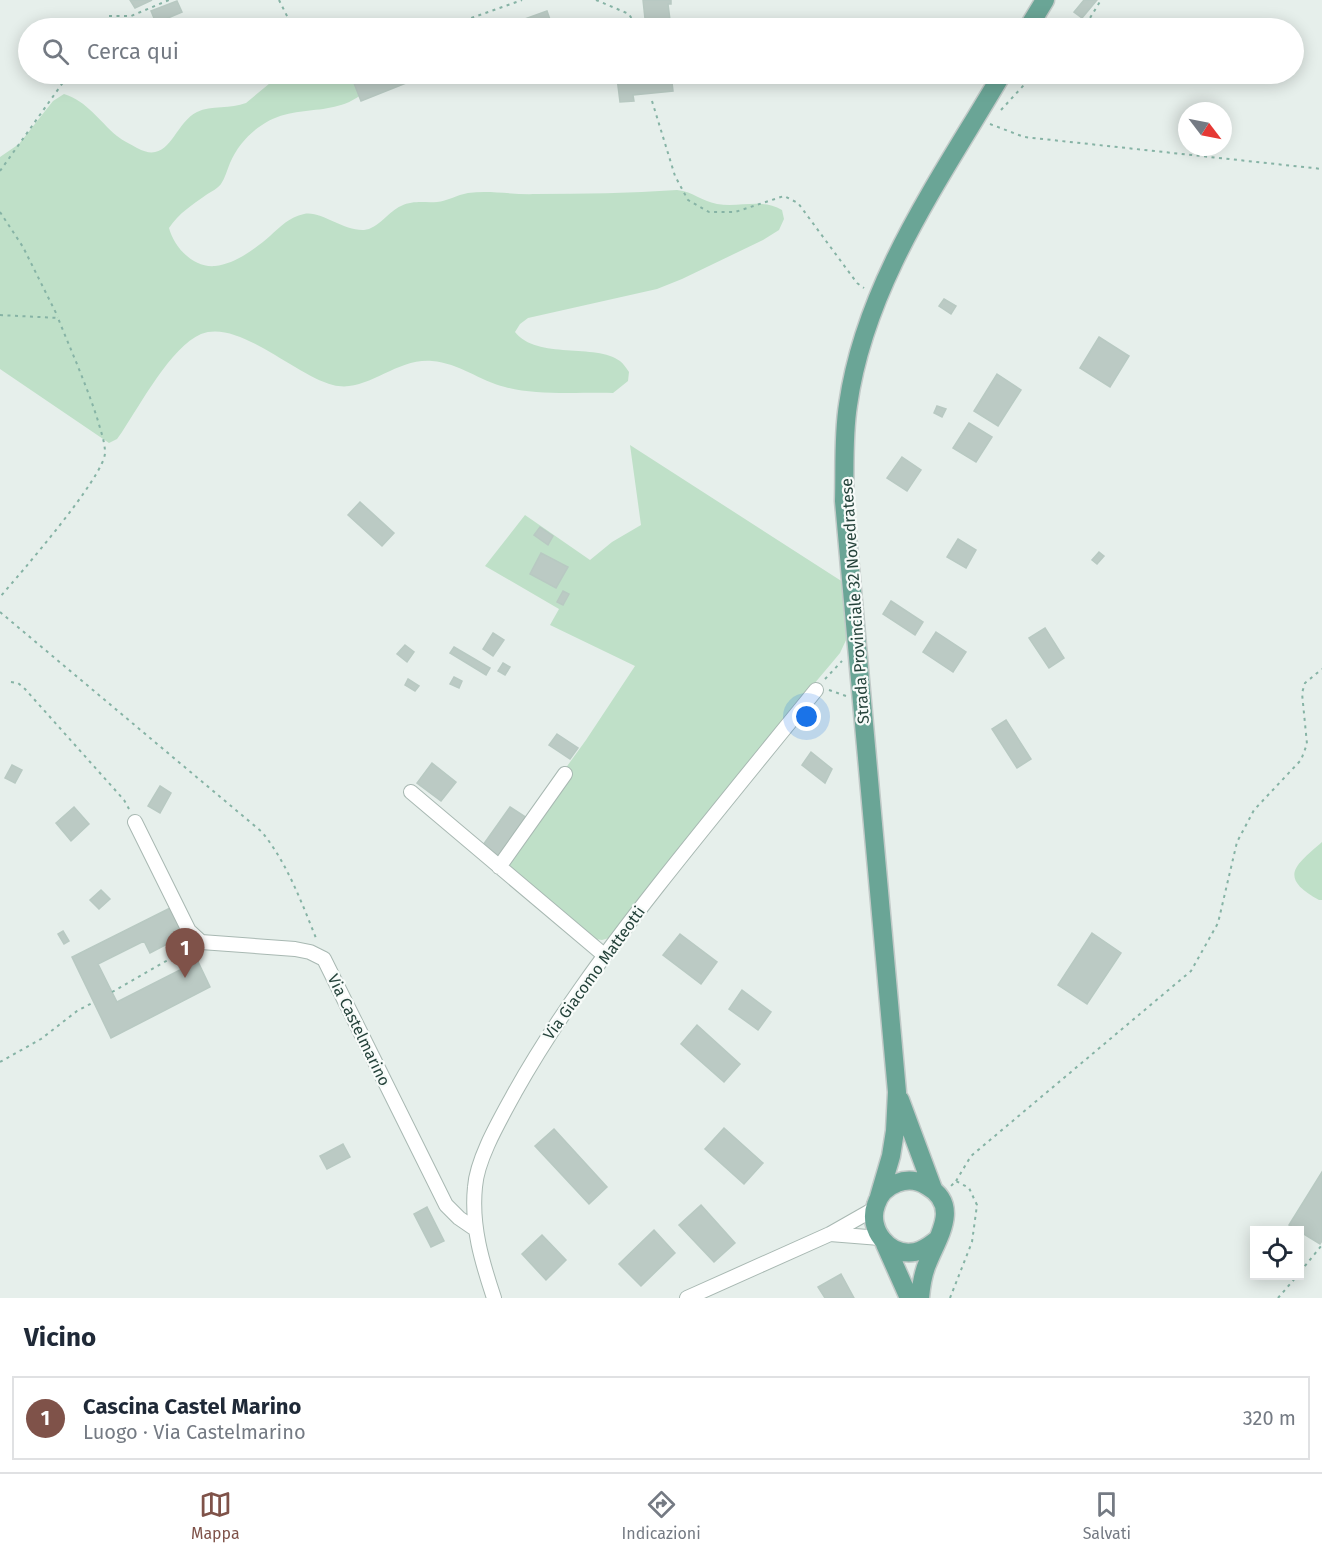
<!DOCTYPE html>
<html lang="it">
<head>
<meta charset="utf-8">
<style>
  :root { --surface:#fff; --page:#f2f2f3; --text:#1f2937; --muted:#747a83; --line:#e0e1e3; --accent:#7f5249 }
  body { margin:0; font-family:"Fira Sans",sans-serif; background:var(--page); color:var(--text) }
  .controls { position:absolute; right:18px; bottom:18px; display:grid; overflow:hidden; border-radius:0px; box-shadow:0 3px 15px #0003 }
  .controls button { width:54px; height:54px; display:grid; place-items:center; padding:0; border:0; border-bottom:2px solid var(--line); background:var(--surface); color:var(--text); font:30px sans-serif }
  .compass { position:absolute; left:1178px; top:102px; width:54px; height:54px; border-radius:50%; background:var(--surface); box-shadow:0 3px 15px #0003; rotate:122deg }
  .you { position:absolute; left:807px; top:717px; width:21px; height:21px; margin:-15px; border:4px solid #fff; border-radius:50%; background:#1a73e8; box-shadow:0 0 0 9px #1a73e833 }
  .badge { display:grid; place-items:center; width:39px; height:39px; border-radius:50%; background:var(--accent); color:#fff; font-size:20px; font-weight:700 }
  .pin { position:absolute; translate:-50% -50px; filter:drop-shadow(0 2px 3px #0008) }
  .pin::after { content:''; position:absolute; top:32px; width:21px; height:18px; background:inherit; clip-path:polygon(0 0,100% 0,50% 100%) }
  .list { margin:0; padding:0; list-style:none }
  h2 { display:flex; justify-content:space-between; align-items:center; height:78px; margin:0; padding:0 24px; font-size:26px }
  h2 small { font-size:20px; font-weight:400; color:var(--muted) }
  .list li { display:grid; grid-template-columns:39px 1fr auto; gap:18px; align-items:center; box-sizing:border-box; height:84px; margin:0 12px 12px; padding:0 12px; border:2px solid var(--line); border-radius:0px }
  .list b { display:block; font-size:22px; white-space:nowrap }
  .list p { margin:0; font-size:20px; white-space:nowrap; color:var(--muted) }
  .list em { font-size:20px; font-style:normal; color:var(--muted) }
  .icon { flex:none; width:33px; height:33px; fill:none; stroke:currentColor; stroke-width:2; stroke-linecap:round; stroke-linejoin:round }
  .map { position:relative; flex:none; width:1322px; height:1298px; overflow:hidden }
  .search { position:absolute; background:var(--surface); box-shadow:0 3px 15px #0003; left:18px; right:18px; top:18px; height:66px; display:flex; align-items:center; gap:15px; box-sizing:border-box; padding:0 21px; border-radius:33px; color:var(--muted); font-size:22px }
  .sheet { height:174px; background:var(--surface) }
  nav { display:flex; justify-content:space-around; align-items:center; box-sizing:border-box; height:84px; border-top:2px solid var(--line); background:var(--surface); font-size:16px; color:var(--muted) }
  nav a { display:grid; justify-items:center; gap:3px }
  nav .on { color:var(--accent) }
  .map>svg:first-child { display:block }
</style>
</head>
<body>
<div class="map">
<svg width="1322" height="1298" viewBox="0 0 1322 1298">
  <rect width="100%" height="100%" fill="#e6efeb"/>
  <path fill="#bfe0c8" d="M281,74H380C346,126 302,98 262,125C248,134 237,147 230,163C227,170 225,178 221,184C218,188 211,192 206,195C192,205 179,213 169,228C174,247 193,268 215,266C235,264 255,249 270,236C280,227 289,217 304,214C320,210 343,231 364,230C378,229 389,211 401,206C414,200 424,203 437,202C447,201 457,195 468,193C491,190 513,195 536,194C583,194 630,193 677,190C694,192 701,201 717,204C739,208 762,198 782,210L784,219L779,230L763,240L682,279L657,289L528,318L520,324L515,332C537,360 596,343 620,361C624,364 626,368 629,372L628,381L613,393C581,392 536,396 505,387C480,381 459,363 432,361C395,358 366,394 333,385C294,375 239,319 201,334C171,347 140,405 122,432L117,439L109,443L0,369V157L19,144L53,101L64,94C87,101 99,121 117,136C123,141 131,144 137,148C170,166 173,124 197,112C211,105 231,109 246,103Z
    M630,445L846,584L847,638L840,653L830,665L743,768L609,938L602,940L595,939L500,859L586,740L635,666L550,625L559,609L485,566L525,515L590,560L612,542L641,525Z
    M1322,842V900H1319C1277,877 1296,865 1322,842Z"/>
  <path fill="#bbcac4" stroke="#b8c9c2" stroke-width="1.5" fill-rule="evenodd" d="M130,0H152L135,8Z
    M643,0H671V4H668L671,28H646Z
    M1084,0H1097L1082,18L1074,12Z
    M177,1L182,12L156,23L151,11Z
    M547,11L553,28H505V26Z
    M364,74H414L416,79L361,101L352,78Z
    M644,74H671L673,91L633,95L634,101L620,102L617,78L645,76Z
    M944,299L956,306L951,314L939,306Z
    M1099,337L1129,356L1110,387L1080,368Z
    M997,374L1021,390L998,426L974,411Z
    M937,406L946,409L942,417L934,413Z
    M969,423L992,437L976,462L953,448Z
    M902,457L921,470L907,491L887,478Z
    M360,502L394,533L382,546L348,515Z
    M540,527L553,536L548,545L534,535Z
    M958,539L976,550L966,568L947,557Z
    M1099,552L1104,556L1097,564L1092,560Z
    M541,553L568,567L556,588L530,574Z
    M563,591L569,594L563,605L557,602Z
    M891,601L923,622L915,635L883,614Z
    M1045,628L1064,658L1049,668L1029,638Z
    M936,632L966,652L953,672L923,652Z
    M493,633L504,640L493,656L483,649Z
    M405,645L414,652L407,662L397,654Z
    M454,647L490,668L486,675L450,653Z
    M503,663L510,667L505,675L498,671Z
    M454,677L462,681L459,688L450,684Z
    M408,679L419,686L415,691L405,685Z
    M1006,720L1031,759L1017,768L992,729Z
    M557,734L578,748L570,759L549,745Z
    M811,752L832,769L825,783L802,765Z
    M432,763L456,782L441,801L417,783Z
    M12,765L22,770L15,783L5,778Z
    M160,786L171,793L160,813L148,806Z
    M74,807L89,824L71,841L56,823Z
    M510,807L527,818L500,857L483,845Z
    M101,890L110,899L99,909L90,900Z
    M172,907L210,987L111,1038L72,957ZM144,941L150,953L169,943L182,969L117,1002L98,964Z
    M63,931L69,941L64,944L58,934Z
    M1092,933L1121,953L1087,1004L1058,985Z
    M680,934L717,962L701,984L663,955Z
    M742,990L771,1012L758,1030L729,1009Z
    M697,1025L740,1064L724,1082L681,1044Z
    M724,1128L763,1163L744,1184L705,1149Z
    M554,1129L607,1187L589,1204L535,1146Z
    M343,1144L350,1157L327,1169L320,1156Z
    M1322,1172V1241L1320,1244L1289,1225Z
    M701,1205L735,1243L714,1262L679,1225Z
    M427,1207L444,1241L431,1247L414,1214Z
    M654,1230L675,1253L641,1286L619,1264Z
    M542,1235L566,1260L546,1280L522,1254Z
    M841,1274L854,1298H825L818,1287Z"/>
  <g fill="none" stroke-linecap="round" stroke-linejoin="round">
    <g stroke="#a8b8b2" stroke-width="16">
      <path id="minor" d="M411,792L604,955
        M135,822L189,931L201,942L295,949L310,952L324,959L446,1205L459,1218L475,1229
        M499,867L565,774
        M830,1234L880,1238
        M494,1298C482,1262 471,1226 475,1187C477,1158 501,1118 515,1092C556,1019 606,952 657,887C709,821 763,755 816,690
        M687,1298L830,1234L874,1209"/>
    </g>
    <g stroke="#c2cac8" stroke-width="21">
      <path id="primary" d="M1028,28L1045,0
        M900,1100L933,1189
        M879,1197L891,1156L895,1131L897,1092L844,501C845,470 843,436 848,405C865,283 941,178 1002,74
        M885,1244L909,1298
        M920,1298C921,1286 923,1273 928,1262C938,1237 961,1205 927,1186C918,1180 907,1179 897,1183C886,1187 879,1195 876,1205C867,1229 889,1257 915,1252C925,1250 930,1245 938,1239"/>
    </g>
    <path stroke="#86b3a5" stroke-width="2" stroke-dasharray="3 4.5" stroke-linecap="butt" d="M279,0L293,28
      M596,0L629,14L637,28
      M100,28L109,16H131L169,0
      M443,28L522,0
      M1079,28L1090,18L1101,0
      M652,101L675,176L688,200L709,212H735L784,196L798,203L857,283L864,288
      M1001,110L1034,74
      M990,124L1024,137L1322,169
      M0,171L69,74
      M0,212L23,247L58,317
      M0,315L58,318C72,353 87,386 98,421C101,432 105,442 105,453C104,477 20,574 0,597
      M0,612L262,832C287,863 301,901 316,938
      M825,679L842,661
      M11,682L18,683L25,689L124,800L129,809
      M829,690L846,696
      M112,992L175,956
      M0,1062L41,1039L77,1011L94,1002
      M956,1181L971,1156L1191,971L1218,923L1237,842L1254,810L1301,760L1307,744L1302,693L1305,683L1322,669
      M1300,1272L1322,1245
      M950,1298L972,1242L977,1205L969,1188L956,1181L951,1186
      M1278,1298L1297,1276"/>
    <use href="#minor" stroke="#fff" stroke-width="14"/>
    <use href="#primary" stroke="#6aa596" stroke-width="18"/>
  </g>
  <g text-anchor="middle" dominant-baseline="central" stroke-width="4.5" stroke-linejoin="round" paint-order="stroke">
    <g font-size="16" fill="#24423a" stroke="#f7fbf9">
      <text transform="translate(855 601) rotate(-94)">Strada Provinciale 32 Novedratese</text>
      <text transform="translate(594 973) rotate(-54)">Via Giacomo Matteotti</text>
      <text transform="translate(359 1030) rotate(64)">Via Castelmarino</text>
    </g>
  </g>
</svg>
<div class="controls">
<button><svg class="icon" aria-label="locate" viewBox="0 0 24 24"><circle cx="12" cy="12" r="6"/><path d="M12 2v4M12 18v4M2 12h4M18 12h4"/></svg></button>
</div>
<svg class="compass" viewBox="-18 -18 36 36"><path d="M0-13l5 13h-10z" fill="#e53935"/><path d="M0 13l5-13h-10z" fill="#747a83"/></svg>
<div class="you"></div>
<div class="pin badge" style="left:185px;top:978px">1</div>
<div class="search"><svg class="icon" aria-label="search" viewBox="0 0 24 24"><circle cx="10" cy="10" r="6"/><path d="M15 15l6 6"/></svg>Cerca qui</div>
</div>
<section class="sheet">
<h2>Vicino<small></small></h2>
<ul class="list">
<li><span class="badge">1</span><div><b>Cascina Castel Marino</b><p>Luogo · Via Castelmarino</p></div><em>320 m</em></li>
</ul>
</section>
<nav>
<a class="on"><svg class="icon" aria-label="map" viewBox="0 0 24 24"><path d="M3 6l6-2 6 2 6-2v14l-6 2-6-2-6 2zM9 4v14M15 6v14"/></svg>Mappa</a>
<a><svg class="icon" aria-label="directions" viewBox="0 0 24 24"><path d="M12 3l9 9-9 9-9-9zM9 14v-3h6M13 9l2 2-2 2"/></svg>Indicazioni</a>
<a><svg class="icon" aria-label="saved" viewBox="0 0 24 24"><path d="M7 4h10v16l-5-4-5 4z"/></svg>Salvati</a>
</nav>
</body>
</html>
